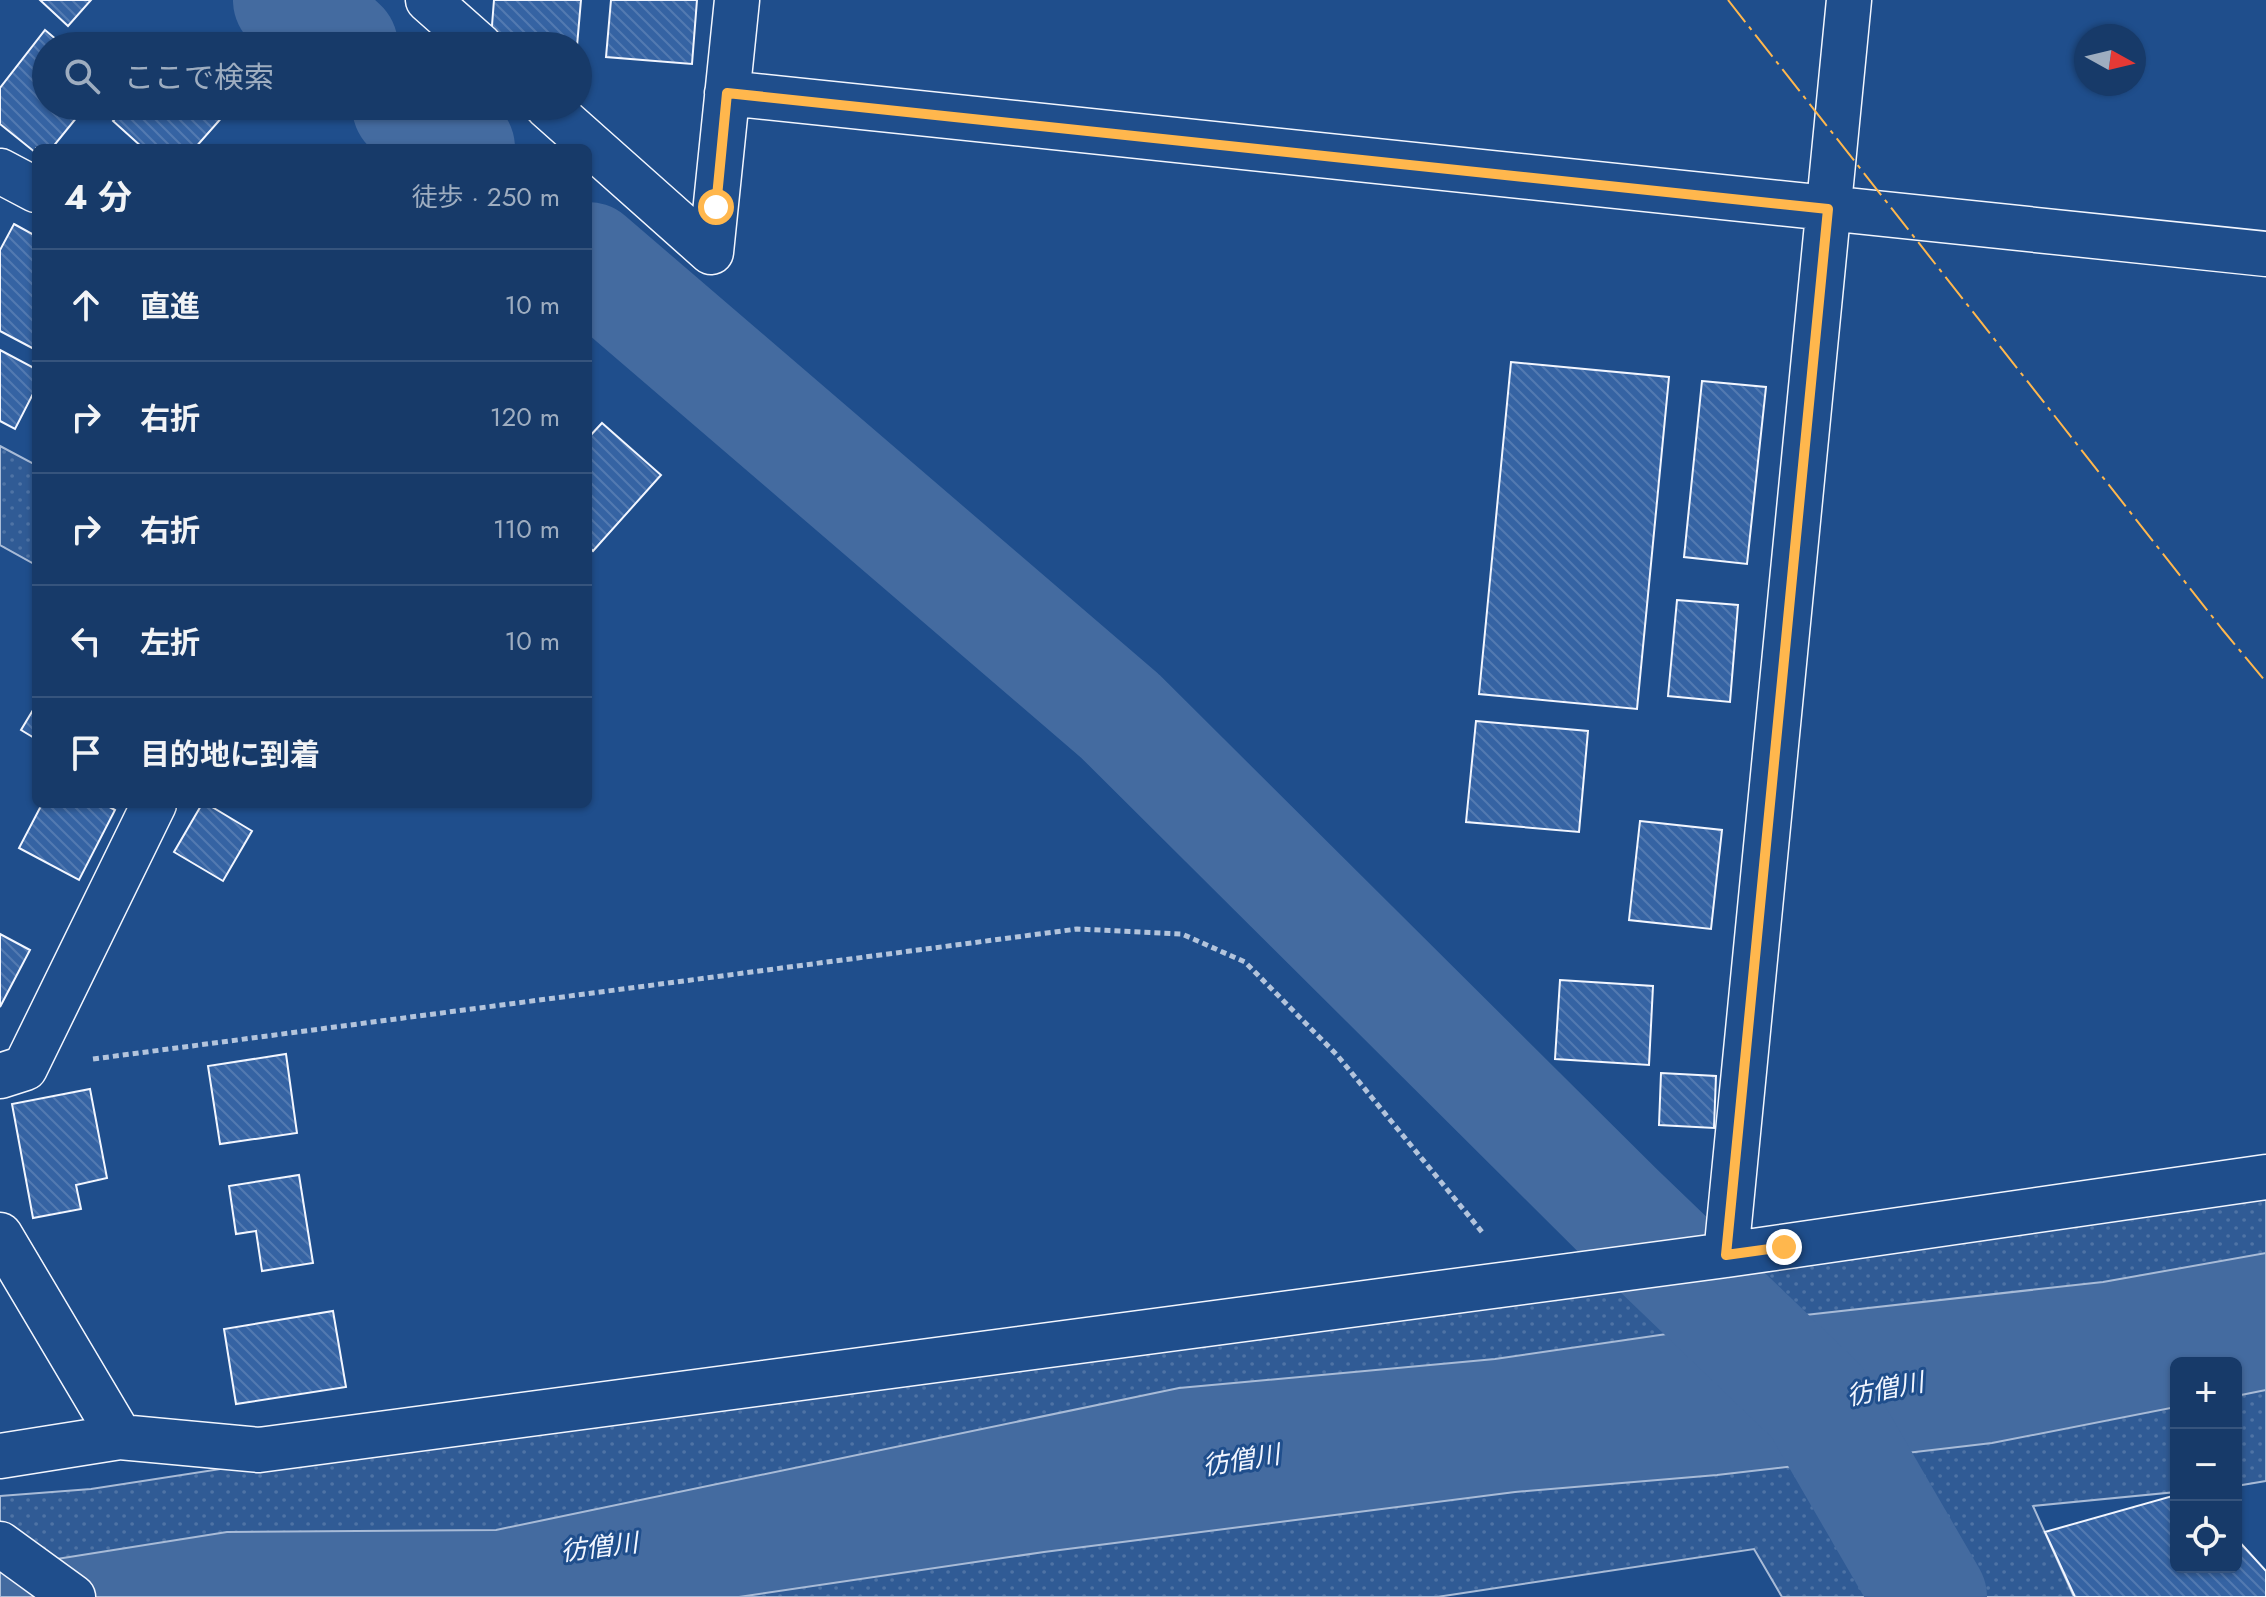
<!DOCTYPE html>
<html lang="ja">
<head>
<meta charset="utf-8">
<style>
  :root { --surface:#173a69; --page:#20416f; --text:#f1f3f6; --muted:#9eadc0; --line:#36547d }
  body { margin:0; font-family:Jost,"Noto Sans JP",sans-serif; background:var(--page); color:var(--text) }
  .controls { position:absolute; right:24px; bottom:24px; display:grid; overflow:hidden; border-radius:12px; box-shadow:0 2px 6px #0004 }
  .controls button { width:72px; height:72px; display:grid; place-items:center; padding:0; border:0; border-bottom:2px solid var(--line); background:var(--surface); color:var(--text); font:40px sans-serif }
  .compass { position:absolute; left:2074px; top:24px; width:72px; height:72px; border-radius:50%; background:var(--surface); box-shadow:0 2px 6px #0004; rotate:98deg }
  .stop { position:absolute; width:24px; height:24px; margin:-18px; border:6px solid #ffb74d; border-radius:50%; background:#fff }
  .stop.end { background:#ffb74d; border-color:#fff; box-shadow:0 2px 8px #0008 }
  .list { margin:0; padding:0; list-style:none }
  h2 { display:flex; justify-content:space-between; align-items:center; height:104px; margin:0; padding:0 32px; font-size:34px }
  h2 small { font-size:26px; font-weight:400; color:var(--muted) }
  .list li { display:grid; grid-template-columns:52px 1fr auto; gap:24px; align-items:center; box-sizing:border-box; height:112px; padding:0 32px; border-top:2px solid var(--line) }
  .list b { display:block; font-size:30px; white-space:nowrap }
  .list em { font-size:26px; font-style:normal; color:var(--muted) }
  .icon { flex:none; width:44px; height:44px; fill:none; stroke:currentColor; stroke-width:2; stroke-linecap:round; stroke-linejoin:round }
  .map { position:relative; flex:none; width:2266px; height:1597px; overflow:hidden }
  .search { position:absolute; background:var(--surface); box-shadow:0 2px 6px #0004; left:32px; top:32px; width:560px; height:88px; display:flex; align-items:center; gap:20px; box-sizing:border-box; padding:0 28px; border-radius:44px; color:var(--muted); font-size:30px }
  .panel { position:absolute; background:var(--surface); box-shadow:0 2px 6px #0004; left:32px; top:144px; width:560px; height:664px; border-radius:12px }
  .map>svg:first-child { display:block }
</style>
</head>
<body>
<div class="map">
<svg width="2266" height="1597" viewBox="0 0 2266 1597">
  <defs>
    <pattern id="grass-dots" width="8" height="8" patternUnits="userSpaceOnUse" patternTransform="scale(2)"><rect width="8" height="8" fill="#305b95"/><path d="M2 2h.1M6 6h.1" fill="none" stroke="#4e73a5" stroke-width="1.8" stroke-linecap="round"/></pattern>
    <pattern id="building-back-hatch" width="6" height="6" patternUnits="userSpaceOnUse" patternTransform="scale(2)"><rect width="6" height="6" fill="#3563a3"/><path d="M-1 5l2 2M0 0l6 6M5-1l2 2" fill="none" stroke="#537ab1"/></pattern>
  </defs>
  <rect width="100%" height="100%" fill="#1f4e8c"/>
  <path fill="url(#grass-dots)" stroke="#a8bbd7" stroke-width="2" d="M0,446L36,465V565L0,545Z
    M2266,1192V1481L2236,1486V1363H2176V1492L2033,1506L2074,1597H1782L1754,1549L1437,1597H0V1496L91,1489L992,1350Z"/>
  <path fill="#446ba0" stroke="#a8bbd7" stroke-width="2" d="M2266,1253V1390L2236,1396V1363H2176V1407L1992,1443L1717,1475L1515,1492L1044,1552L739,1597H0V1568L227,1532L496,1530L1179,1388L1495,1359L1777,1318L2103,1282Z"/>
  <g fill="none" stroke-linecap="round" stroke-linejoin="round">
    <path stroke="#446ba0" stroke-width="114" d="M290,0L341,46
      M409,106L458,148
      M588,259L1120,716L1616,1209L1817,1402L1930,1597"/>
  </g>
  <path fill="url(#building-back-hatch)" stroke="#f2f6ff" stroke-width="2" d="M40,0H91L68,26Z
    M494,0H581L577,46L491,38Z
    M611,0H697L692,64L606,57Z
    M45,30L64,46H46V106H86L52,148H36V153L0,124V88Z
    M126,106H232L195,148H143L113,121Z
    M14,224L36,236V350L0,331V250Z
    M0,350L36,369V388L15,429L0,421Z
    M1511,362L1669,377L1637,709L1479,694Z
    M1702,381L1766,387L1747,564L1684,557Z
    M602,423L661,475L593,551L588,546V438Z
    M1677,600L1738,605L1730,702L1668,696Z
    M36,705V739L21,730Z
    M1476,721L1588,731L1579,832L1466,822Z
    M42,804H104L115,810L79,880L19,848Z
    M202,804H207L252,831L223,881L174,852Z
    M1640,821L1722,830L1711,929L1629,920Z
    M0,934L30,950L0,1007Z
    M1560,980L1653,986L1649,1065L1555,1059Z
    M286,1054L297,1133L220,1144L208,1066Z
    M1661,1073L1716,1076L1714,1128L1659,1125Z
    M90,1089L107,1178L76,1185L81,1209L33,1218L12,1104Z
    M299,1175L313,1263L262,1271L256,1231L236,1234L229,1186Z
    M333,1311L346,1387L236,1404L224,1329Z
    M2176,1495V1567H2236V1538L2266,1571V1597H2075L2045,1532Z"/>
  <g fill="none" stroke-linecap="round" stroke-linejoin="round">
    <g stroke="#f2f6ff" stroke-width="47">
      <path id="minor" d="M428,0L480,46
        M727,93L2266,254
        M547,106L711,252L737,0
        M0,171L36,190
        M0,1076L25,1068L154,804
        M0,1235L120,1437
        M1726,1255L1849,0
        M0,1456L120,1437L259,1450L1726,1255L2266,1177
        M0,1544L73,1597"/>
    </g>
    <path stroke="#b3c4dc" stroke-width="5" stroke-dasharray="6 4" stroke-linecap="butt" d="M93,1059L1077,929L1182,934L1245,962L1337,1055L1482,1232"/>
    <use href="#minor" stroke="#1f4e8c" stroke-width="44"/>
    <path stroke="#ffb74d" stroke-width="2" stroke-dasharray="28 6 4 6" stroke-linecap="butt" d="M1728,0L2222,629L2266,682"/>
  </g>
  <g fill="none" stroke-linecap="round" stroke-linejoin="round">
    <path stroke="#ffb74d" stroke-width="10" d="M716,207L727,93L1828,209L1726,1255L1784,1247"/>
  </g>
  <g text-anchor="middle" dominant-baseline="central" stroke-width="6" stroke-linejoin="round" paint-order="stroke">
    <g font-size="26" font-style="italic" fill="#f2f6ff" stroke="#1f4e8c">
      <text transform="translate(1885 1389) rotate(-11)">彷僧川</text>
      <text transform="translate(1241 1460) rotate(-9)">彷僧川</text>
      <text transform="translate(599 1547) rotate(-7)">彷僧川</text>
    </g>
  </g>
</svg>
<div class="controls">
<button>+</button>
<button>−</button>
<button><svg class="icon" aria-label="locate" viewBox="0 0 24 24"><circle cx="12" cy="12" r="6"/><path d="M12 2v4M12 18v4M2 12h4M18 12h4"/></svg></button>
</div>
<svg class="compass" viewBox="-18 -18 36 36"><path d="M0-13l5 13h-10z" fill="#e53935"/><path d="M0 13l5-13h-10z" fill="#9eadc0"/></svg>
<div class="stop" style="left:716px;top:207px"></div>
<div class="stop end" style="left:1784px;top:1247px"></div>
<div class="search"><svg class="icon" aria-label="search" viewBox="0 0 24 24"><circle cx="10" cy="10" r="6"/><path d="M15 15l6 6"/></svg>ここで検索</div>
<section class="panel">
<h2>4 分<small>徒歩 · 250 m</small></h2>
<ul class="list">
<li><svg class="icon" aria-label="ahead" viewBox="0 0 24 24"><path d="M12 20V5M6 11l6-6 6 6"/></svg><div><b>直進</b></div><em>10 m</em></li>
<li><svg class="icon" aria-label="right" viewBox="0 0 24 24"><path d="M7 20v-9h11M14 6l5 5-5 5"/></svg><div><b>右折</b></div><em>120 m</em></li>
<li><svg class="icon" aria-label="right" viewBox="0 0 24 24"><path d="M7 20v-9h11M14 6l5 5-5 5"/></svg><div><b>右折</b></div><em>110 m</em></li>
<li><svg class="icon" aria-label="left" viewBox="0 0 24 24"><path d="M17 20v-9H6M10 6l-5 5 5 5"/></svg><div><b>左折</b></div><em>10 m</em></li>
<li><svg class="icon" aria-label="arrive" viewBox="0 0 24 24"><path d="M6 21V4h12l-3 4 3 4H6"/></svg><div><b>目的地に到着</b></div></li>
</ul>
</section>
</div>
</body>
</html>
